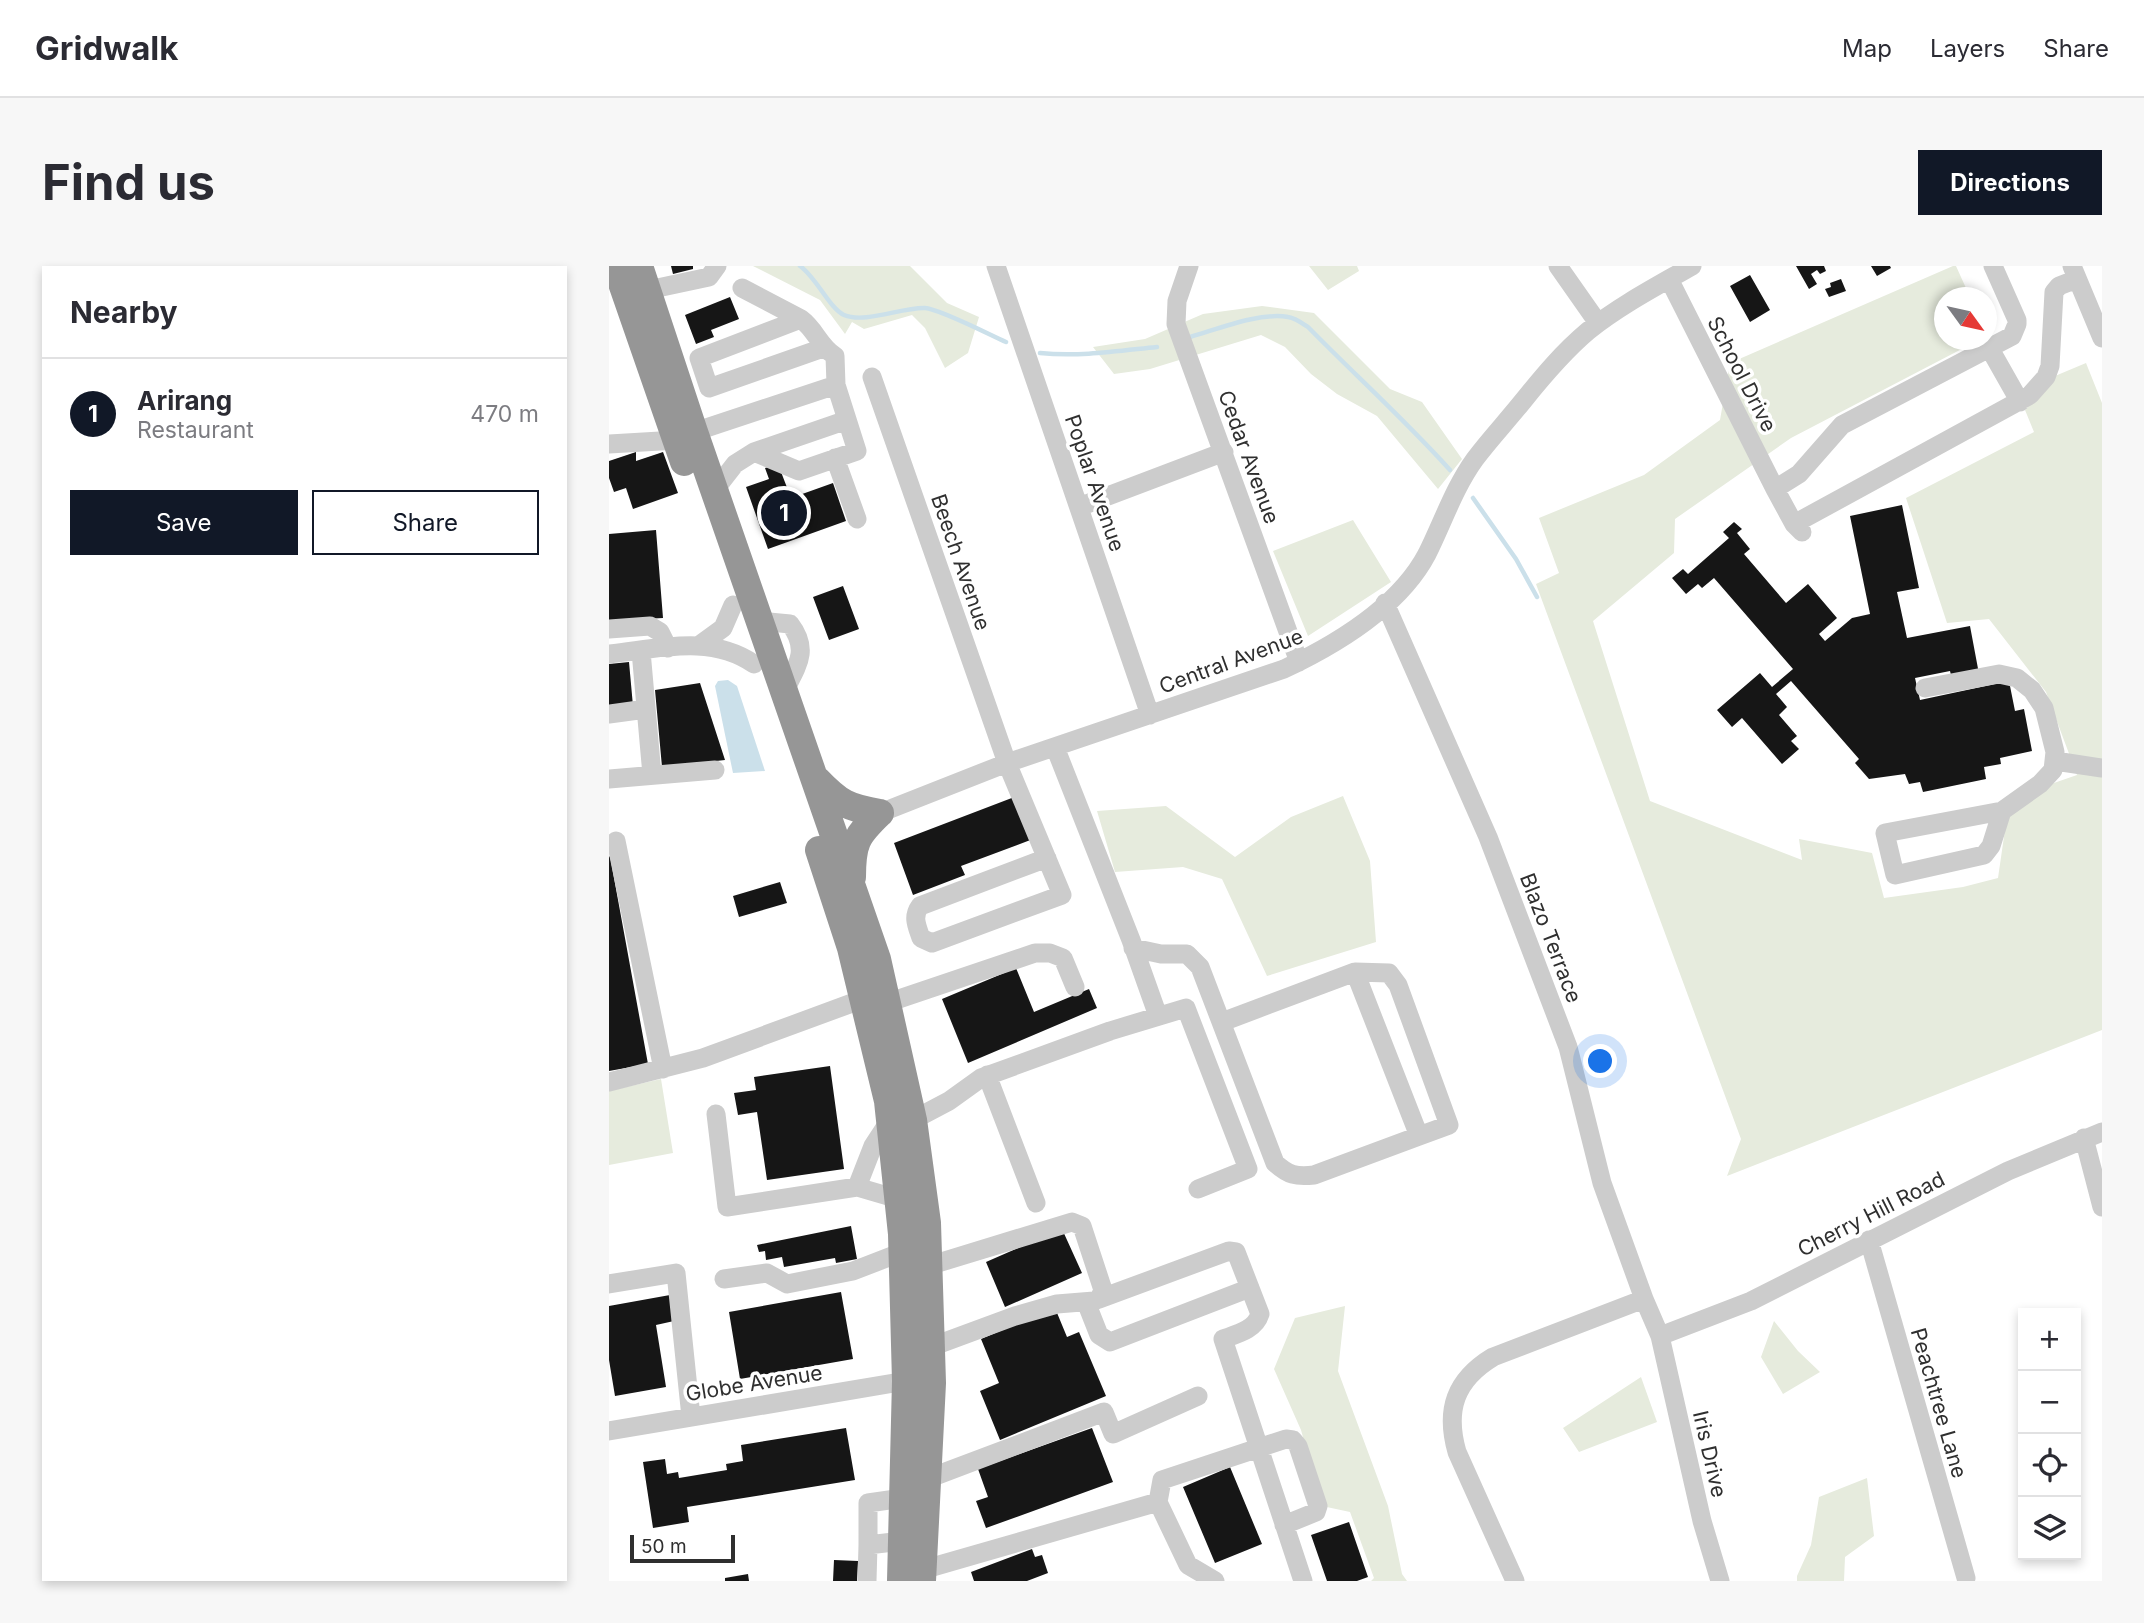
<!DOCTYPE html>
<html lang="en">
<head>
<meta charset="utf-8">
<style>
  :root { --surface:#fff; --page:#f7f7f7; --text:#2b2b33; --muted:#7c7c81; --line:#e1e1e2; --accent:#111827 }
  body { margin:0; font-family:Inter,sans-serif; background:var(--page); color:var(--text) }
  .controls { position:absolute; right:21px; bottom:21px; display:grid; overflow:hidden; border-radius:0px; box-shadow:0 4px 10px #0003 }
  .controls button { width:63px; height:63px; display:grid; place-items:center; padding:0; border:0; border-bottom:2px solid var(--line); background:var(--surface); color:var(--text); font:35px sans-serif }
  .compass { position:absolute; left:1325px; top:21px; width:63px; height:63px; border-radius:50%; background:var(--surface); box-shadow:0 4px 10px #0003; rotate:123deg }
  .scale { position:absolute; left:21px; bottom:18px; width:105px; box-sizing:border-box; padding-left:7px; border:4px solid #2f2f2f; border-top:0; font-size:19px; line-height:24px; white-space:nowrap; color:#2f2f2f; -webkit-text-stroke:5px #fff; paint-order:stroke }
  .you { position:absolute; left:992px; top:796px; width:24px; height:24px; margin:-18px; border:5px solid #fff; border-radius:50%; background:#1a73e8; box-shadow:0 0 0 10px #1a73e833 }
  .badge { display:grid; place-items:center; width:46px; height:46px; border-radius:50%; background:var(--accent); color:#fff; font-size:23px; font-weight:700 }
  .pin { position:absolute; translate:-50% -50%; border:4px solid #fff; box-shadow:0 2px 7px #0006 }
  .list { margin:0; padding:0; list-style:none }
  h2 { display:flex; justify-content:space-between; align-items:center; height:91px; margin:0; padding:0 28px; font-size:30px }
  h2 small { font-size:23px; font-weight:400; color:var(--muted) }
  .list li { display:grid; grid-template-columns:46px 1fr auto; gap:21px; align-items:center; box-sizing:border-box; height:112px; padding:0 28px; border-top:2px solid var(--line) }
  .list b { display:block; font-size:26px; white-space:nowrap }
  .list p { margin:0; font-size:23px; white-space:nowrap; color:var(--muted) }
  .list em { font-size:23px; font-style:normal; color:var(--muted) }
  .actions { display:flex; gap:14px; padding:21px 28px }
  .actions a { flex:1; padding:16px 0; border:2px solid var(--accent); border-radius:0px; text-align:center; font-size:24px; color:var(--accent) }
  .actions .main { background:var(--accent); color:#fff }
  .icon { flex:none; width:38px; height:38px; fill:none; stroke:currentColor; stroke-width:2; stroke-linecap:round; stroke-linejoin:round }
  .map { position:relative; flex:none; width:1493px; height:1315px; overflow:hidden; border-radius:0px }
  header { display:flex; align-items:center; gap:42px; box-sizing:border-box; height:98px; padding:0 35px; background:var(--surface); border-bottom:2px solid var(--line) }
  header strong { font-size:33px }
  nav { display:flex; gap:38px; margin-inline-start:auto; font-size:24px }
  .intro { display:flex; align-items:center; justify-content:space-between; box-sizing:border-box; height:168px; padding:0 42px }
  h1 { margin:0; font-size:49px }
  .button { padding:18px 32px; border-radius:0px; background:var(--accent); color:#fff; font-size:24px; font-weight:700 }
  main { display:flex; gap:42px; padding:0 42px }
  aside { flex:1; background:var(--surface); border-radius:0px; box-shadow:0 4px 10px #0003 }
  .map>svg:first-child { display:block }
</style>
</head>
<body>
<header>
<strong>Gridwalk</strong>
<nav><a>Map</a><a>Layers</a><a>Share</a></nav>
</header>
<div class="intro"><h1>Find us</h1><a class="button">Directions</a></div>
<main>
<aside>
<h2>Nearby<small></small></h2>
<ul class="list">
<li><span class="badge">1</span><div><b>Arirang</b><p>Restaurant</p></div><em>470 m</em></li>
</ul>
<div class="actions"><a class="main">Save</a><a>Share</a></div>
</aside>
<div class="map">
<svg width="1493" height="1315" viewBox="0 0 1493 1315">
  <rect width="100%" height="100%" fill="#fff"/>
  <path fill="#e6ebdd" d="M144,0H301L338,37L370,51L359,87L336,102L316,62L303,49L255,63L243,56L236,68L211,34Z
    M700,0H748L750,5L719,24Z
    M1344,0H1347L1361,31L1336,32V74H1370L1182,172L1066,253L1065,287L984,355L1041,535L1193,594L1190,573L1263,587L1275,632L1354,621L1389,612L1398,550L1442,518L1468,509L1437,426L1380,353L1338,357L1297,232L1425,166L1416,144L1446,110L1477,97L1493,137V764L1118,910L1132,873L927,318L950,307L930,252L1035,209L1111,154L1121,97Z
    M653,40L705,47L781,123L813,136L853,193L829,223L768,150L728,128L702,108L676,81L652,69L541,103L505,108L484,81L536,73L594,48Z
    M744,254L782,316L699,370L664,285Z
    M734,530L761,595L767,676L658,710L613,613L574,601L506,606L488,545L557,540L626,591L682,551Z
    M52,813L64,887L0,899V825Z
    M736,1040L729,1105L779,1240L793,1308L798,1315H762L765,1312L741,1246L713,1240L692,1164L665,1103L686,1052Z
    M1165,1055L1189,1085L1211,1106L1174,1128L1152,1091Z
    M1032,1111L1048,1156L970,1186L954,1162Z
    M1258,1212L1265,1270L1236,1291L1235,1315H1188V1310L1202,1279L1210,1231Z"/>
  <path fill="#cbe0ea" d="M119,414L128,420L156,505L124,507L106,420L109,415Z"/>
  <g fill="none" stroke-linecap="round" stroke-linejoin="round">
    <path stroke="#cbe0ea" stroke-width="4.5" d="M191,0C207,11 221,43 235,49C256,58 293,41 316,42C331,43 381,69 397,76
      M581,71C609,63 651,46 679,51C686,52 693,57 699,61C746,109 796,154 841,204
      M431,87C470,91 509,85 548,81
      M864,232L907,293L928,331"/>
  </g>
  <path fill="#161616" d="M62,0H84V3L64,8Z
    M1187,0H1215L1217,5L1211,8L1208,4L1202,8L1208,18L1200,23Z
    M1262,0H1281L1282,2L1268,10Z
    M1141,9L1161,44L1141,56L1121,20Z
    M1232,13L1237,25L1220,31L1216,23L1222,21L1221,17Z
    M121,31L130,53L102,64L105,71L87,78L76,49Z
    M27,186V195L54,186L69,227L24,243L17,222L5,226L0,212V195Z
    M169,198L182,232L224,217L237,255L159,283L137,221L160,213L156,202Z
    M1293,239L1310,322L1288,326L1298,372L1361,360L1370,408L1343,413L1341,405L1306,412L1311,434L1400,415L1406,445L1415,443L1423,485L1391,492L1392,498L1375,501L1377,513L1314,526L1311,516L1300,518L1296,508L1260,513L1246,497L1250,493L1182,415L1167,428L1178,441L1170,449L1188,470L1182,475L1190,483L1173,498L1133,452L1123,461L1108,444L1151,407L1163,421L1184,403L1105,312L1093,322L1089,318L1077,328L1063,312L1074,303L1079,308L1120,272L1114,266L1125,256L1133,263L1128,267L1141,283L1135,288L1177,337L1199,318L1228,352L1210,368L1216,375L1243,352L1261,348L1241,250Z
    M47,264L54,352L0,355V268Z
    M234,320L250,363L220,374L204,331Z
    M20,396L24,440L0,442V398Z
    M91,417L116,494L53,501L46,424Z
    M408,530L424,573L352,600L356,609L304,629L285,577Z
    M1,590L39,798L0,805V591Z
    M171,616L178,637L130,651L124,630Z
    M407,702L425,746L480,723L488,742L359,797L333,733Z
    M221,800L235,903L158,914L148,846L129,849L125,827L147,824L145,811Z
    M242,960L248,993L227,997L226,992L175,1001L173,991L157,994L156,985L150,986L148,979Z
    M453,963L473,1007L396,1041L377,996Z
    M232,1026L244,1093L131,1113L120,1046Z
    M61,1029L65,1055L47,1059L57,1121L6,1130L0,1094V1040Z
    M446,1042L458,1071L470,1066L497,1130L391,1174L371,1125L390,1117L372,1073Z
    M237,1162L246,1214L78,1241L80,1256L44,1262L34,1196L56,1193L58,1208L69,1206L70,1212L118,1204L117,1198L134,1195L132,1179Z
    M483,1162L504,1216L377,1262L367,1235L379,1231L369,1203Z
    M621,1201L653,1278L606,1297L574,1221Z
    M740,1256L759,1311L748,1315H718L702,1269Z
    M423,1283L426,1291L433,1289L439,1307L418,1315H365L362,1306Z
    M225,1294L249,1295L248,1315H224Z
    M139,1308L140,1315H116V1312Z"/>
  <g fill="none" stroke-linecap="round" stroke-linejoin="round">
    <path stroke="#ccc" stroke-width="19" d="M387,0L541,449
      M580,0L568,35L567,58L690,396
      M949,0L989,57
      M1463,0L1493,72
      M1060,13L1166,223L1185,258L1193,266
      M133,22L192,53
      M39,24L100,11L108,0
      M214,82L100,122L90,92L192,53C207,64 210,80 226,90L227,119
      M1381,83L1411,136
      M263,111L398,497L453,629L323,677L312,672C308,660 303,651 311,640L438,592
      M85,166L227,119L248,185L190,205L145,186
      M0,178L68,174
      M226,192L248,253
      M1166,223L1190,208L1233,159L1403,70L1408,58V54L1384,0
      M105,225L126,198L145,186L238,154
      M470,241L615,186
      M1185,258L1421,129L1437,111L1441,100L1445,26L1450,20L1468,13
      M776,337L879,571L959,781L993,917L1035,1033L1051,1070L1093,1255L1111,1315
      M150,355L181,358C201,384 188,400 175,426
      M0,363L41,360L51,366L59,382
      M92,378L114,362L124,339
      M32,385L43,509
      M0,388C49,383 102,368 145,398
      M1316,422L1390,408L1408,412L1423,424L1435,442L1446,486L1444,504L1431,518L1393,545L1276,567L1286,609L1375,589L1382,580L1393,545
      M0,448L37,443
      M446,481L522,674L549,750
      M1446,495L1493,502
      M0,513L106,504
      M271,547L398,497L675,403C726,379 790,341 818,288C834,256 845,222 866,193C881,173 898,155 914,135C934,110 954,86 979,65C1010,40 1048,20 1083,0
      M7,575L54,803
      M524,682L552,688H578L591,701L666,897C679,909 687,911 705,909L810,870L746,706L613,756
      M746,706L780,707L789,719L840,859L810,870
      M278,737L426,687H441L454,692L466,721
      M378,809L427,937
      M0,816L94,792L254,733
      M107,848L118,941L248,921L289,933
      M304,854L340,835L372,812L501,765L577,742L639,903L589,923
      M1475,872L1493,941
      M248,921L264,880L281,854
      M1260,974L1357,1312
      M319,1000L463,956L473,960L494,1024L490,1033L485,1035L448,1038L406,1050L322,1081
      M115,1013L158,1007L178,1018L244,1005L293,986
      M0,1018L67,1007L82,1151
      M490,1033L620,985L627,986L651,1048C646,1064 628,1068 614,1073L694,1315
      M477,1036L490,1069L501,1076L641,1022
      M1051,1070L1142,1035L1399,905L1493,866
      M0,1165L297,1115
      M318,1213L495,1146L504,1168L589,1130
      M549,1236L553,1214L677,1173L684,1174L689,1180L709,1240L707,1246L675,1259
      M293,1275L259,1279V1237L294,1232
      M313,1304L549,1236L579,1299L606,1315
      M258,1315L259,1279
      M906,1315L848,1186C836,1144 846,1114 884,1091L1035,1033"/>
    <path stroke="#969696" stroke-width="28" d="M7,0L75,196
      M30,0L85,166L268,693L304,854L318,957L323,1117L313,1315
      M208,514C230,537 239,542 271,547
      M210,584L242,682L279,835L293,968L297,1115L292,1315
      M243,611C243,577 247,570 271,547"/>
  </g>
  <g text-anchor="middle" dominant-baseline="central" stroke-width="7" stroke-linejoin="round" paint-order="stroke">
    <g font-size="21" fill="#2f2f2f" stroke="#fff">
      <text transform="translate(1133 108) rotate(63)">School Drive</text>
      <text transform="translate(640 191) rotate(70)">Cedar Avenue</text>
      <text transform="translate(486 217) rotate(71)">Poplar Avenue</text>
      <text transform="translate(352 296) rotate(71)">Beech Avenue</text>
      <text transform="translate(622 395) rotate(-20)">Central Avenue</text>
      <text transform="translate(942 672) rotate(69)">Blazo Terrace</text>
      <text transform="translate(1262 948) rotate(-27)">Cherry Hill Road</text>
      <text transform="translate(145 1117) rotate(-9)">Globe Avenue</text>
      <text transform="translate(1330 1137) rotate(74)">Peachtree Lane</text>
      <text transform="translate(1101 1188) rotate(77)">Iris Drive</text>
    </g>
  </g>
</svg>
<div class="controls">
<button>+</button>
<button>−</button>
<button><svg class="icon" aria-label="locate" viewBox="0 0 24 24"><circle cx="12" cy="12" r="6"/><path d="M12 2v4M12 18v4M2 12h4M18 12h4"/></svg></button>
<button><svg class="icon" aria-label="layers" viewBox="0 0 24 24"><path d="M12 4l9 5-9 5-9-5zM3 14l9 5 9-5"/></svg></button>
</div>
<svg class="compass" viewBox="-18 -18 36 36"><path d="M0-13l5 13h-10z" fill="#e53935"/><path d="M0 13l5-13h-10z" fill="#7c7c81"/></svg>
<div class="scale">50 m</div>
<div class="you"></div>
<div class="pin badge" style="left:175px;top:247px">1</div>
</div>
</main>
</body>
</html>
